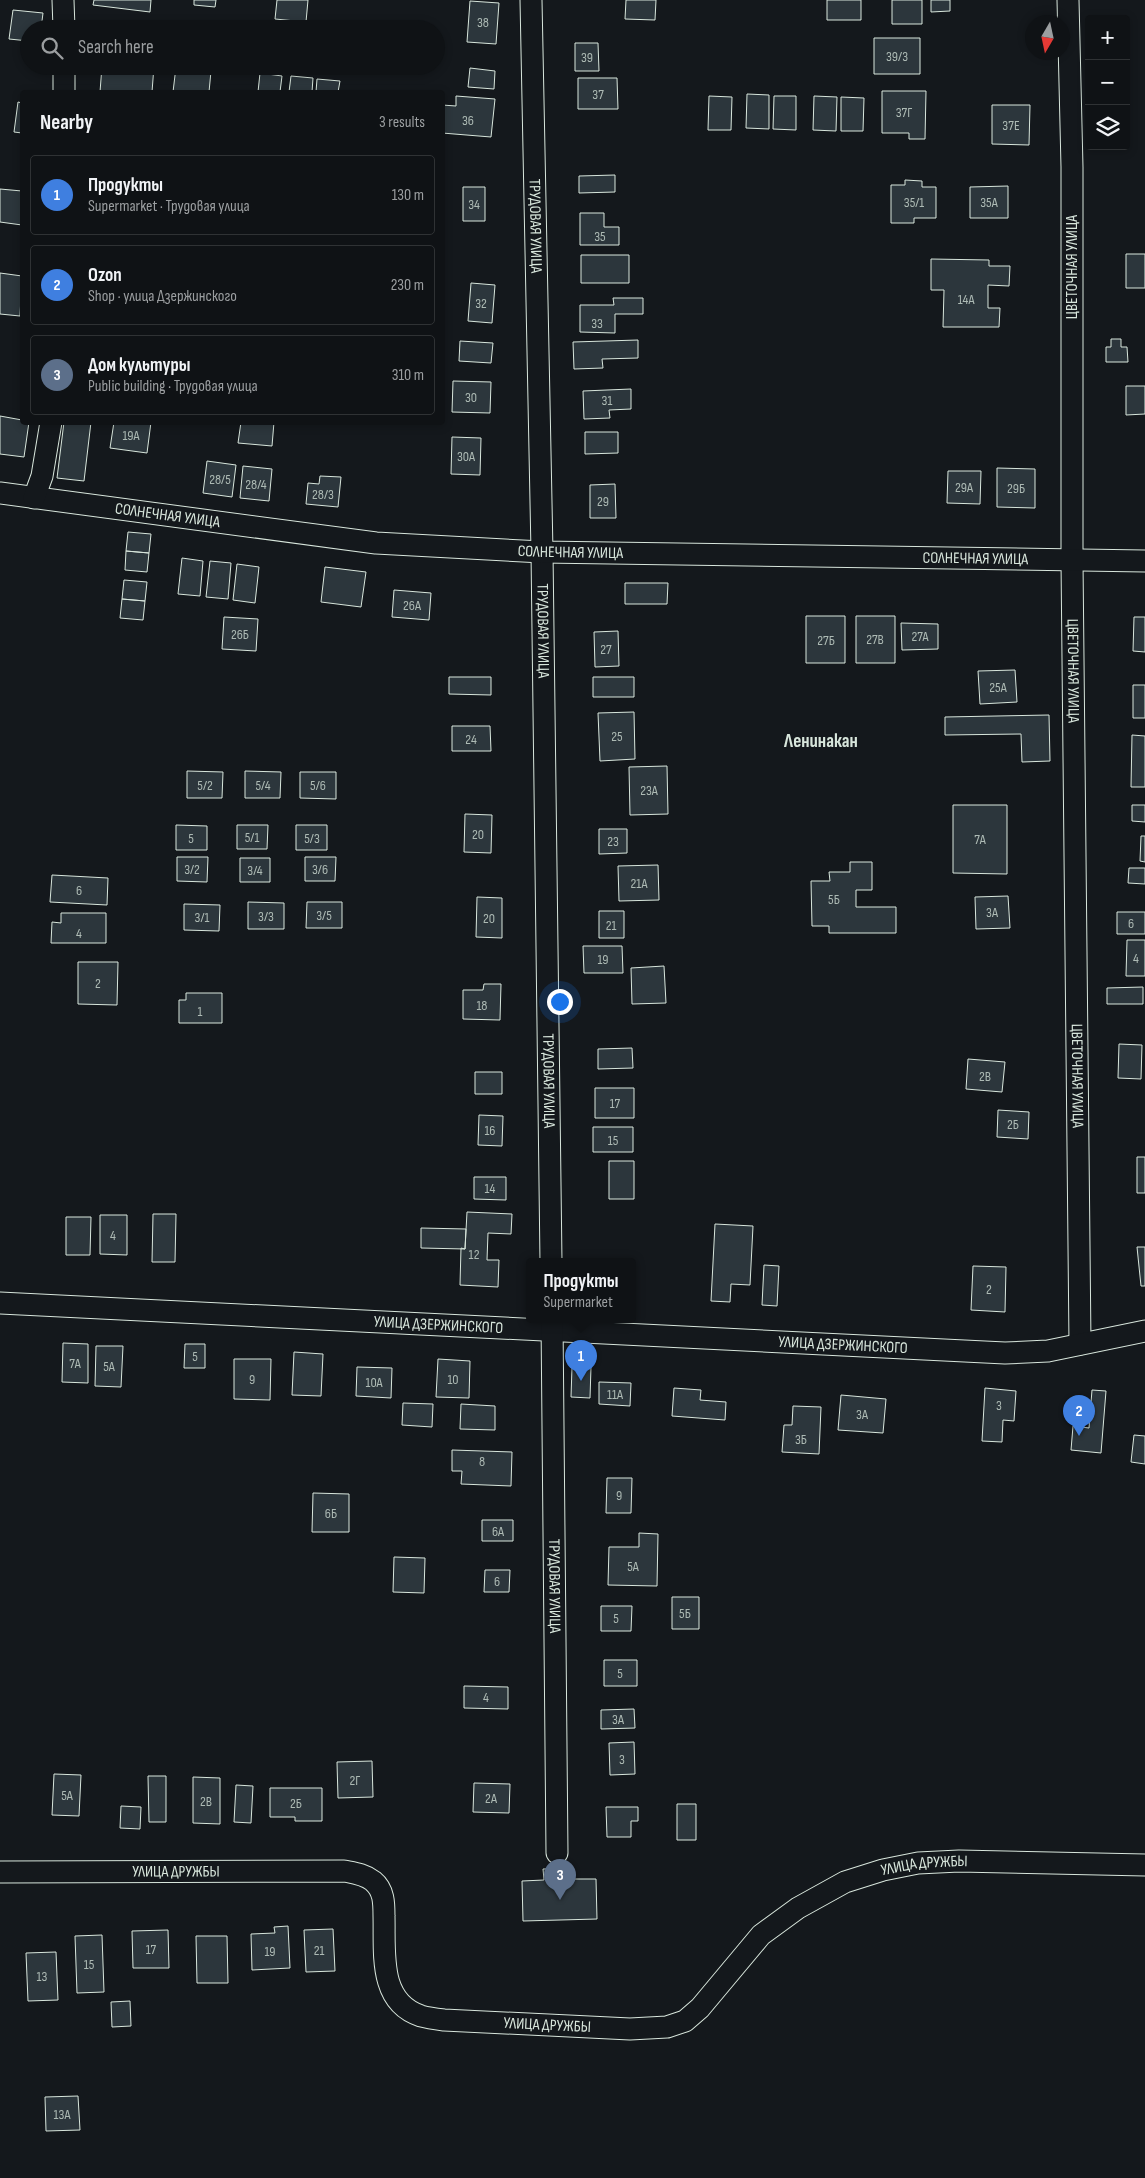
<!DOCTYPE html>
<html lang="en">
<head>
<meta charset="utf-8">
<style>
  :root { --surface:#0f1215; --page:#181b1e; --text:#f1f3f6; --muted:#9b9ea0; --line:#2f3234; --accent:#7c3aed }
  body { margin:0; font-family:"Sofia Sans Condensed",sans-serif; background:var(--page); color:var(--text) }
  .controls { position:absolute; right:15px; top:15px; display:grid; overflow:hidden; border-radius:5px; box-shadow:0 2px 8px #0003 }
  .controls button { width:45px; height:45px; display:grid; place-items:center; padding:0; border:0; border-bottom:1px solid var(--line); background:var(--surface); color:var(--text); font:25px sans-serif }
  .compass { position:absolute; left:1025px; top:15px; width:45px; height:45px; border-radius:50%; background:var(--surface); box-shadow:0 2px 8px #0003; rotate:189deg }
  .you { position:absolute; left:559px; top:1001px; width:18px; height:18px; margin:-12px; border:4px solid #fff; border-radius:50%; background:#1a73e8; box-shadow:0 0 0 8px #1a73e833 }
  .badge { display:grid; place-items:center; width:32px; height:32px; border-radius:50%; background:var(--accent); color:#fff; font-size:16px; font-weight:700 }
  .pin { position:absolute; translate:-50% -41px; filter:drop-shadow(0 1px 2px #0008) }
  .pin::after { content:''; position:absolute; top:26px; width:18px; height:15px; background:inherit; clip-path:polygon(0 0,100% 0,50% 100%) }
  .popup { position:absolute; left:526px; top:1258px; width:110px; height:65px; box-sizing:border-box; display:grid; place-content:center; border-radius:5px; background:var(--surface); filter:drop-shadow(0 1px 4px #0005); font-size:16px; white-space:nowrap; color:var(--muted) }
  .popup b { font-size:19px; color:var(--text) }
  .popup::after { content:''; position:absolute; left:50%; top:100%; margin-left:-10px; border:10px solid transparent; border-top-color:var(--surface) }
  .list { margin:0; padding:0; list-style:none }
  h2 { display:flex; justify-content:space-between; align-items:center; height:65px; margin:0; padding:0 20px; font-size:21px }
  h2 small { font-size:16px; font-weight:400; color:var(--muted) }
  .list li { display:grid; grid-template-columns:32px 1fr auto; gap:15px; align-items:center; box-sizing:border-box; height:80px; margin:0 10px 10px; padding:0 10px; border:1px solid var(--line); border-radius:5px }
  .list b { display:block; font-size:19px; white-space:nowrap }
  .list p { margin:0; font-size:16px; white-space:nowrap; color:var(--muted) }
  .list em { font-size:16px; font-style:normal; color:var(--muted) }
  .icon { flex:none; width:28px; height:28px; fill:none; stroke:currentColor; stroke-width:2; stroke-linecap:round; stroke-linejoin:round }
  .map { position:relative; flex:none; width:1145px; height:2178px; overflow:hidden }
  .search { position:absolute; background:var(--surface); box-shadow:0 2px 8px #0003; left:20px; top:20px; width:425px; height:55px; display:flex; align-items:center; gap:12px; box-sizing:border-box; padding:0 18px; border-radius:28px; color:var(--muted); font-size:19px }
  .panel { position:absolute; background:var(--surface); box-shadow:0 2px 8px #0003; left:20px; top:90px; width:425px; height:335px; border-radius:5px }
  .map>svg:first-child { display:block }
</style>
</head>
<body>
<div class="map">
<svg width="1145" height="2178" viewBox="0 0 1145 2178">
  <rect width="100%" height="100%" fill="#14181c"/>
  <path fill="#2c363c" stroke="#d8e6dc" d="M94,0H151L150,12L93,5Z
    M194,0H216L215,7L194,5Z
    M277,0H308L306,22L275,19Z
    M626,0H656L655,20L625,19Z
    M827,0H861V20H827Z
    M892,0H922V24H892Z
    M931,0H950V11L931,12Z
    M470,1L499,3L496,44L467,42Z
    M13,10L43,13L41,29H29V41L9,39Z
    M874,38H920V74H874Z
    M575,43H598L599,71H575Z
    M102,66H154L152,92H100Z
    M176,67L211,71L209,92H173Z
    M470,68L495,71L494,89L468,87Z
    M260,73L282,76L280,92H258Z
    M291,76L313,78L312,92H289Z
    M578,78H617L618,109H578Z
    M317,79L340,81L338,92H316Z
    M882,91H926L925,139H909V133H882Z
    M747,94L769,95V129L746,128Z
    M456,96L495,99L491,137L442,133V105L456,106Z
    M709,96L732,97L731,130H708Z
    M774,96H796V130L773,129Z
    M814,96L837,97L836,131L813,130Z
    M841,97L864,98L863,131H841Z
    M18,102L22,103V133L14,132Z
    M992,105H1030L1029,145L992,144Z
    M615,175V192L579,193V176Z
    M905,180L922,181V187H936V218H914V223H891V185H905Z
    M1008,186V218H970V187Z
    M463,187H485V221H463Z
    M0,189L22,191V225L0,222Z
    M580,213H604V227H619V245H580Z
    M1126,254H1145V288H1126Z
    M581,255H629V283H581Z
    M931,259L989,260V266H1010L1009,286L988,285V308H1000L999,327H943L944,290H931Z
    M0,273L22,276L20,316L0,314Z
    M471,283L495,285L492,323L468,321Z
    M613,298H643V314H615V333L580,332V305H614Z
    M1111,339H1121V347H1127L1128,362H1106V347H1111Z
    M638,340V358L602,359L603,368L574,369L573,342Z
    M460,341L493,343L491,363L459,361Z
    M453,381L491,382L490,413L452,412Z
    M1126,386H1145V414L1126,415Z
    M631,389V409L609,410L610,418L584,419L583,391Z
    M0,416L22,420V422H29L24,457L0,454Z
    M64,422H91L84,481L57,478Z
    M114,422H151L147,453L110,448Z
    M241,422H274L272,446L238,443Z
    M585,432H618V453L585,454Z
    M452,437L481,438L480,475L451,474Z
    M207,461L236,465L232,497L203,493Z
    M243,466L272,469L269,501L240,498Z
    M997,468L1035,469V508L997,507Z
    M948,471H981L980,504L947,503Z
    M320,476L341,477L338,507L306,504L308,483L319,484Z
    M615,484L616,518H590V485Z
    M128,532L151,534L149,553L126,551Z
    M126,551L149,553L147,572L125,570Z
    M182,558L203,561L200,596L178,594Z
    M210,561L231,563L228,599L206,597Z
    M237,564L259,567L255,603L233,600Z
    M325,567L366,572L361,607L321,602Z
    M124,580L147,582L145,601L122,599Z
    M625,583H668L667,604H625Z
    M394,590L431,593L429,620L392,617Z
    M122,599L145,601L143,620L120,618Z
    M806,616H845V663H806Z
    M856,616H895V663H856Z
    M224,617L258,619L256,651L222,649Z
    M1134,617H1145V652L1133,651Z
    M901,623L938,624V649L902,650Z
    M618,631L619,666L595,667L594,632Z
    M1015,670L1017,702L980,704L978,671Z
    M449,677H491V695L449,694Z
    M593,677H634V697H593Z
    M1133,685H1145V718H1133Z
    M634,712L635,759L600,761L598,713Z
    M1049,715L1050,761L1022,762L1021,734L945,735V717Z
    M452,726H490L491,751H452Z
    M1132,735L1145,736V787H1131Z
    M667,766L668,814L630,815L629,767Z
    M187,771L223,772L222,798H187Z
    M245,771L281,772L280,798H245Z
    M300,772H336V799L300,798Z
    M953,805H1007V874L953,873Z
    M1132,805H1145V822L1132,821Z
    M465,814L492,815L491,853L464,852Z
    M176,825L207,826V850H176Z
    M237,825H268L267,849H237Z
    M296,825H327V850H296Z
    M599,829H627V853L599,854Z
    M1141,836H1145V862L1140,861Z
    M177,857H208L207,882L177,881Z
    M305,857H336L335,881H305Z
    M240,858H270V882H240Z
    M850,862H872V890H856V907H896V933H829V926H812L811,881H830L829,872H850Z
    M658,865L659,900L619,901L618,866Z
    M1129,868H1145V884L1128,883Z
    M52,875L108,878L107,905L50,902Z
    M1008,896L1010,928L976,929L975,897Z
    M477,897L502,898V938L476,937Z
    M248,902L284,903V929H248Z
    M307,902H342V928H306Z
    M184,904L220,905L219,931L184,930Z
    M599,911H624V938H599Z
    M1117,912H1145V934H1117Z
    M61,913H106V943H51L52,922L61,923Z
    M1127,940H1145V976H1126Z
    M583,946H622L623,973H584Z
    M78,962H118L117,1005L78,1004Z
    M664,966L666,1003L632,1004L631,968Z
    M484,984H501L500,1020L463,1019V990H483Z
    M1143,987V1004H1107V988Z
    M186,993H222V1023H179V1000H186Z
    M1119,1044L1142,1045L1141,1079L1118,1078Z
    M632,1048L633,1068L598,1069V1049Z
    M968,1059L1005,1062L1002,1092L966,1089Z
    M475,1072H502V1094H475Z
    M595,1088H634V1118H595Z
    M998,1110L1029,1112L1028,1139L997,1137Z
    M479,1115L503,1116L502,1146L478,1145Z
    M593,1127H633V1152H593Z
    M1137,1157H1145V1193H1137Z
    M609,1161H634V1199H609Z
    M474,1177H506V1200L474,1199Z
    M467,1212L512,1214L511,1234L488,1233L487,1260H499L498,1287L460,1285L461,1248L465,1249Z
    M153,1214H176L175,1262H152Z
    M100,1215H127V1255L100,1254Z
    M66,1217H91L90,1255H66Z
    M715,1224L753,1226L750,1285L731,1284L730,1302L711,1301Z
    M421,1228L466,1229L465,1249L421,1248Z
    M1137,1247H1145V1286H1141Z
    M764,1265L779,1266L777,1306L762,1305Z
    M973,1266L1006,1267L1005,1312L971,1310Z
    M63,1343L88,1344V1383L62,1382Z
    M185,1344H205V1368H184Z
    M96,1346H123L121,1387L95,1386Z
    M294,1352L323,1354L321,1396L292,1395Z
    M234,1359H271L270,1400L234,1399Z
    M438,1359L470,1361L469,1398L436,1397Z
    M357,1367L392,1368L391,1398L356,1396Z
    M572,1367H591L590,1398L571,1397Z
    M599,1382L631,1383L630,1406L599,1404Z
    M674,1388L701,1390L700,1400L726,1402L725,1420L672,1416Z
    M985,1388L1016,1391L1014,1421L1003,1420L1002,1442L982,1441Z
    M1092,1390L1106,1391L1101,1453L1071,1450L1073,1426L1089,1428Z
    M841,1395L886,1399L883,1433L838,1430Z
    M403,1403L433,1404L432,1427L402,1425Z
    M461,1404L495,1406V1430L460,1429Z
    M793,1406L821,1407L819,1454L782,1452L784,1425H792Z
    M1134,1435L1145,1436V1464L1131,1462Z
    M452,1450L512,1452L511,1486L461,1484L462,1471H452Z
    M607,1478H632L631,1513H606Z
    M313,1493L349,1494V1532H312Z
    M482,1520H513V1541H482Z
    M639,1533L658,1534L657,1586L608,1585L609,1547H639Z
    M394,1557L425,1558L424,1593L393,1592Z
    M485,1570H510L509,1592H484Z
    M672,1597H699V1629H672Z
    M601,1606H632L631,1631H601Z
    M604,1660H637V1686H604Z
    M464,1686L508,1687V1709L464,1708Z
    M634,1709L635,1728L601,1729V1710Z
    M634,1742L635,1774L610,1775L609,1743Z
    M372,1761L373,1797L338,1798L337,1762Z
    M54,1774L81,1775L79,1816L52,1815Z
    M148,1776H166V1822H149Z
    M193,1777L220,1778V1824L193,1823Z
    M474,1783L510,1784L509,1813L473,1812Z
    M236,1785L253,1786L251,1823L234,1822Z
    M270,1788H322V1821H295V1817H270Z
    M677,1804H696V1840H677Z
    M121,1806L141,1807L140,1829L120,1828Z
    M606,1807H638V1821H631V1837H607Z
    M573,1868V1879H596L597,1919L523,1921L522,1881L544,1880L543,1869Z
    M288,1926L290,1968L252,1970L251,1934L275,1933L274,1927Z
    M333,1929L335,1971L306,1972L304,1930Z
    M168,1930L169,1968H133L132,1931Z
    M102,1935L104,1992L77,1993L75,1936Z
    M196,1936H227L228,1983H197Z
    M56,1952L58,2000L28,2001L26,1953Z
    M130,2001L131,2026L112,2027L111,2002Z
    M78,2096L80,2130L46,2131L45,2097Z"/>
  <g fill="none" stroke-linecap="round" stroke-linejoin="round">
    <g stroke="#d8e6dc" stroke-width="23">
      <g id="minor">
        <path d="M63,0L64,29"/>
        <path id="s1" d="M531,0L542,552L551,1262"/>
        <path id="s2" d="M1068,0L1072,167V561L1080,1344"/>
        <path d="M64,66V92"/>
        <path id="s3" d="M0,493L376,543L542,552L1145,561"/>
        <path d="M34,498L42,476L51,422"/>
        <path id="s4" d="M0,1303L1005,1353L1048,1351L1145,1331"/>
        <path id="s5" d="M552,1320L557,1853"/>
        <path id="s6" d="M0,1872L344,1871C354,1873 364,1874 373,1881C384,1890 384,1903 384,1916C385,1952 378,2002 421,2016C428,2018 436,2019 444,2020L630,2029L667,2027L685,2021L700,2008L761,1935L798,1908L845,1882L883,1870L918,1863L959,1861L1145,1865"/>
      </g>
    </g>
    <use href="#minor" stroke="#14181c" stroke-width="21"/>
  </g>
  <g text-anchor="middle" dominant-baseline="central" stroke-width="4" stroke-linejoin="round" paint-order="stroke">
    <g font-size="14" fill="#adbab4">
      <text x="483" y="22">38</text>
      <text x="897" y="56">39/3</text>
      <text x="587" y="57">39</text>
      <text x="598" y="94">37</text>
      <text x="904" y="112">37Г</text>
      <text x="468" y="120">36</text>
      <text x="1011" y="125">37Е</text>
      <text x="914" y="202">35/1</text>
      <text x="989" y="202">35А</text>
      <text x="474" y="204">34</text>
      <text x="600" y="236">35</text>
      <text x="966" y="299">14А</text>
      <text x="481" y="303">32</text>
      <text x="597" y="323">33</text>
      <text x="471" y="397">30</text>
      <text x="607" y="400">31</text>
      <text x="131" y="435">19А</text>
      <text x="466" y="456">30А</text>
      <text x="220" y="479">28/5</text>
      <text x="256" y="484">28/4</text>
      <text x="964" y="487">29А</text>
      <text x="1016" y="488">29Б</text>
      <text x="323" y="494">28/3</text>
      <text x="603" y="501">29</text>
      <text x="412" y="605">26А</text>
      <text x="240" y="634">26Б</text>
      <text x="920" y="636">27А</text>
      <text x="875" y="639">27В</text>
      <text x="826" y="640">27Б</text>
      <text x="606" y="649">27</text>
      <text x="998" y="687">25А</text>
      <text x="617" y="736">25</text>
      <text x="471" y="739">24</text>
      <text x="205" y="785">5/2</text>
      <text x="263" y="785">5/4</text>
      <text x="318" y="785">5/6</text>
      <text x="649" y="790">23А</text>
      <text x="478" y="834">20</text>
      <text x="252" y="837">5/1</text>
      <text x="191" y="838">5</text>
      <text x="312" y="838">5/3</text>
      <text x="980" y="839">7А</text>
      <text x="613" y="841">23</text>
      <text x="192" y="869">3/2</text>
      <text x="320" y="869">3/6</text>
      <text x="255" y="870">3/4</text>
      <text x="639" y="883">21А</text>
      <text x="79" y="890">6</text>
      <text x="834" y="899">5Б</text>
      <text x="992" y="912">3А</text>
      <text x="324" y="915">3/5</text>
      <text x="266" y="916">3/3</text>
      <text x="202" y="917">3/1</text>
      <text x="489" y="918">20</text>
      <text x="1131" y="923">6</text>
      <text x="611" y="925">21</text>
      <text x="79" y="933">4</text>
      <text x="1136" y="958">4</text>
      <text x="603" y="959">19</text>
      <text x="98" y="983">2</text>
      <text x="482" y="1005">18</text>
      <text x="200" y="1011">1</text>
      <text x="985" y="1076">2В</text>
      <text x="615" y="1103">17</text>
      <text x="1013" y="1124">2Б</text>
      <text x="490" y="1130">16</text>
      <text x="613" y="1140">15</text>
      <text x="490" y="1188">14</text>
      <text x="113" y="1235">4</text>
      <text x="474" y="1254">12</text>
      <text x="989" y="1289">2</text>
      <text x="195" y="1356">5</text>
      <text x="75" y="1363">7А</text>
      <text x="109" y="1366">5А</text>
      <text x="252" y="1379">9</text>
      <text x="453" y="1379">10</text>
      <text x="374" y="1382">10А</text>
      <text x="615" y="1394">11А</text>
      <text x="999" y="1405">3</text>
      <text x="862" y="1414">3А</text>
      <text x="801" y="1439">3Б</text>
      <text x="482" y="1461">8</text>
      <text x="619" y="1495">9</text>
      <text x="331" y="1513">6Б</text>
      <text x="498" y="1531">6А</text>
      <text x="633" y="1566">5А</text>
      <text x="497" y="1581">6</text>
      <text x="685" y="1613">5Б</text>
      <text x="616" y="1618">5</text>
      <text x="620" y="1673">5</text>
      <text x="486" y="1697">4</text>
      <text x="618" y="1719">3А</text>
      <text x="622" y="1759">3</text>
      <text x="355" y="1780">2Г</text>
      <text x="67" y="1795">5А</text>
      <text x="491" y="1798">2А</text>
      <text x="206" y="1801">2В</text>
      <text x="296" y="1803">2Б</text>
      <text x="151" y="1949">17</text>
      <text x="319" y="1950">21</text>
      <text x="270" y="1951">19</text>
      <text x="89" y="1964">15</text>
      <text x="42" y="1976">13</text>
      <text x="62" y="2114">13А</text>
    </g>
    <g font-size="16" fill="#d8e6dc" stroke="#14181c">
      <text stroke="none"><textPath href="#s1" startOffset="226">ТРУДОВАЯ УЛИЦА</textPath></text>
      <text transform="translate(1072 267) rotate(-90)">ЦВЕТОЧНАЯ УЛИЦА</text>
      <text stroke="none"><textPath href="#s3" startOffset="169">СОЛНЕЧНАЯ УЛИЦА</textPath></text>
      <text stroke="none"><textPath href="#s3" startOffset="574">СОЛНЕЧНАЯ УЛИЦА</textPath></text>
      <text stroke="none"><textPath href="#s3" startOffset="979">СОЛНЕЧНАЯ УЛИЦА</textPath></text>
      <text stroke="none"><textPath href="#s1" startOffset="631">ТРУДОВАЯ УЛИЦА</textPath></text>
      <text stroke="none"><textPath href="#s2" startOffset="671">ЦВЕТОЧНАЯ УЛИЦА</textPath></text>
      <text stroke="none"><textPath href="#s2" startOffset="1076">ЦВЕТОЧНАЯ УЛИЦА</textPath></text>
      <text stroke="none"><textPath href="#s1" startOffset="1081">ТРУДОВАЯ УЛИЦА</textPath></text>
      <text stroke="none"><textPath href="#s4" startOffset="439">УЛИЦА ДЗЕРЖИНСКОГО</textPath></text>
      <text stroke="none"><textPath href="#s4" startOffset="844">УЛИЦА ДЗЕРЖИНСКОГО</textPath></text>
      <text stroke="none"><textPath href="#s5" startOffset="266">ТРУДОВАЯ УЛИЦА</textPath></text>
      <text stroke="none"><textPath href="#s6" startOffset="1090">УЛИЦА ДРУЖБЫ</textPath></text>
      <text stroke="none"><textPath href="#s6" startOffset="176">УЛИЦА ДРУЖБЫ</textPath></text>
      <text stroke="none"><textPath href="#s6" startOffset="655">УЛИЦА ДРУЖБЫ</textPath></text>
    </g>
    <g font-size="19" font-weight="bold" fill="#d8e6dc" stroke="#14181c">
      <text x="821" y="741">Ленинакан</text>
    </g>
  </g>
</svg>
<div class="controls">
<button>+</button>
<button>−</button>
<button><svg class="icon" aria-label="layers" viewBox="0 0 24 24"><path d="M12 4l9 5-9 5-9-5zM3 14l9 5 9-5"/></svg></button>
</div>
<svg class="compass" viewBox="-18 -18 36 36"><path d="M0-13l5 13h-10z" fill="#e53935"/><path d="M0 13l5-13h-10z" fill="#9b9ea0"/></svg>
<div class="you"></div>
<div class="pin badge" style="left:581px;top:1381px;background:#3f7fe0">1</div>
<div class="popup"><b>Продукты</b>Supermarket</div>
<div class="pin badge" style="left:1079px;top:1436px;background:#3f7fe0">2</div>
<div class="pin badge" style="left:560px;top:1900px;background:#5c6f8a">3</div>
<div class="search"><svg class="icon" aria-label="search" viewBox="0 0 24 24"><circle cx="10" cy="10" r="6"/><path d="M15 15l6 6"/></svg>Search here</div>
<section class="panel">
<h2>Nearby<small>3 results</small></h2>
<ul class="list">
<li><span class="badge" style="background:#3f7fe0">1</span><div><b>Продукты</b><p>Supermarket · Трудовая улица</p></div><em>130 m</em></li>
<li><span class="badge" style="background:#3f7fe0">2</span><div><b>Ozon</b><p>Shop · улица Дзержинского</p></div><em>230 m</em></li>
<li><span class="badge" style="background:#5c6f8a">3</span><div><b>Дом культуры</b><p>Public building · Трудовая улица</p></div><em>310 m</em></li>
</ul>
</section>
</div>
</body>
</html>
